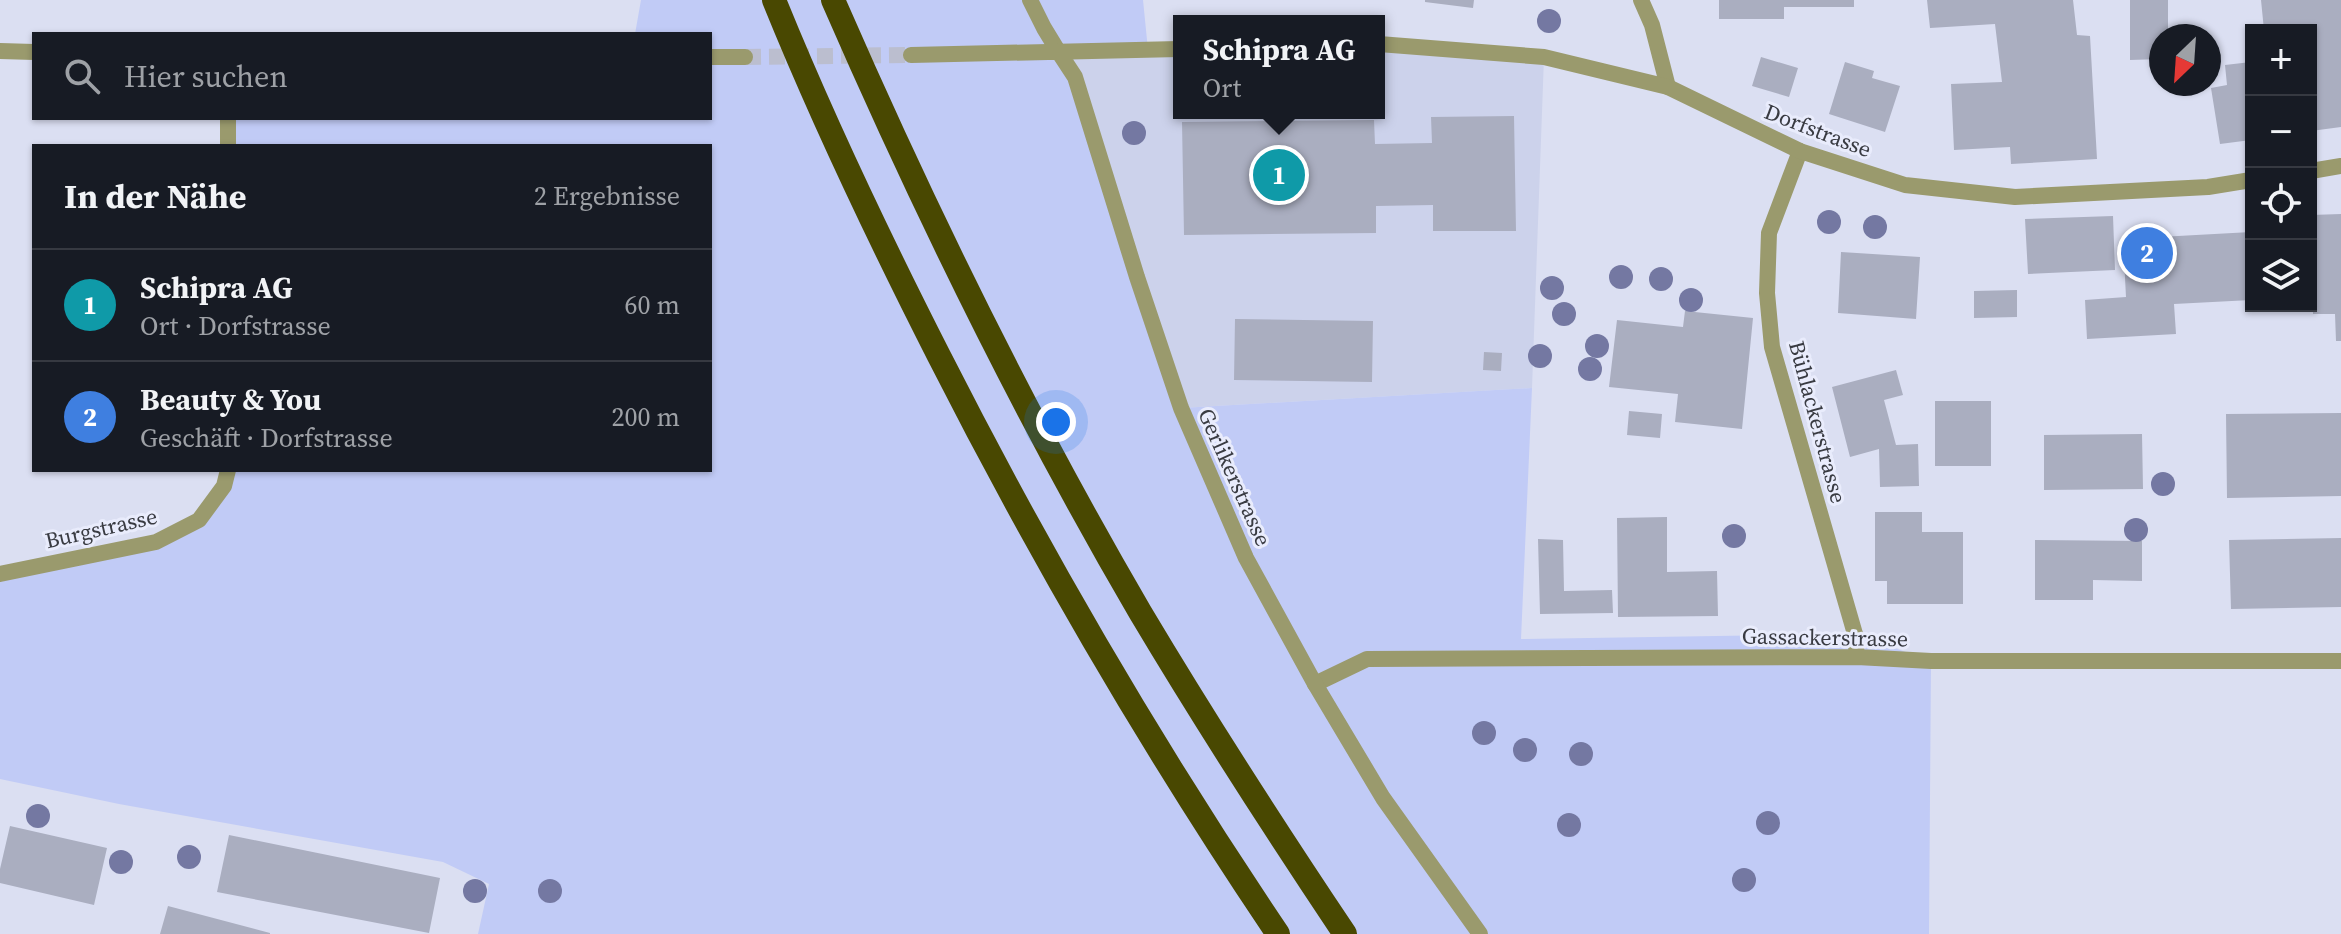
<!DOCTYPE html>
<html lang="de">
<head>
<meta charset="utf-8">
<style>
  :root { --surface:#171b24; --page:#242831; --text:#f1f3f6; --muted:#9ea1a6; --line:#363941; --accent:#0f766e }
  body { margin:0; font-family:"Source Serif 4",serif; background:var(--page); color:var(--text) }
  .controls { position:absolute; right:24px; top:24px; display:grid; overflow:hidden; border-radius:0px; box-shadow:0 2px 6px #0004 }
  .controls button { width:72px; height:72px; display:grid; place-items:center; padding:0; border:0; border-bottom:2px solid var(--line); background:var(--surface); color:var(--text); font:40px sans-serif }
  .compass { position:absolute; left:2149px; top:24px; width:72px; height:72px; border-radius:50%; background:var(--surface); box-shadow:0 2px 6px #0004; rotate:205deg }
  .you { position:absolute; left:1056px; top:422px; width:28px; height:28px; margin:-20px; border:6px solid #fff; border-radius:50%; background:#1a73e8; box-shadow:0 0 0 12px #1a73e833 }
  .badge { display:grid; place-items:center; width:52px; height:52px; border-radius:50%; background:var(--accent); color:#fff; font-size:26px; font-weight:700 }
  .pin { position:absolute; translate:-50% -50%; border:4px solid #fff; box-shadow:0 2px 8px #0006 }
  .popup { position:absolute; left:1173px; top:15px; width:212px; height:104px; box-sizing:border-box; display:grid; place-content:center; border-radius:0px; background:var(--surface); filter:drop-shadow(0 2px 6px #0005); font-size:26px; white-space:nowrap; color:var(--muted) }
  .popup b { font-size:30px; color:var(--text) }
  .popup::after { content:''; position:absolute; left:50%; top:100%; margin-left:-16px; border:16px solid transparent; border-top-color:var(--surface) }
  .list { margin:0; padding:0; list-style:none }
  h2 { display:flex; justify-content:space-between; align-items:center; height:104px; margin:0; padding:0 32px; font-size:34px }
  h2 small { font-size:26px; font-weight:400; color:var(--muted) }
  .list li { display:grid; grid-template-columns:52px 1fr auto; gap:24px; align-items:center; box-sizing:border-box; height:112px; padding:0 32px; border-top:2px solid var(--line) }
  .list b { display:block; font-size:30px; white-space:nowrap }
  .list p { margin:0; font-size:26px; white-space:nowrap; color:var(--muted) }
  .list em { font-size:26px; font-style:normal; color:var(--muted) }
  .icon { flex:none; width:44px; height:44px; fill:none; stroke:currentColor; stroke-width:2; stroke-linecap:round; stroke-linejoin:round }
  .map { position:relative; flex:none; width:2341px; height:934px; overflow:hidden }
  .search { position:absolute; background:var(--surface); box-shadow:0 2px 6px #0004; left:32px; top:32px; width:680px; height:88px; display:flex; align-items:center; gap:20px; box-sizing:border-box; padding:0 28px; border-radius:0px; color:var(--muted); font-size:30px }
  .panel { position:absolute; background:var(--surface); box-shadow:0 2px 6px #0004; left:32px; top:144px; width:680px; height:328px; border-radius:0px }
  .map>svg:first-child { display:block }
</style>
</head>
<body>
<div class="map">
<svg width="2341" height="934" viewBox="0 0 2341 934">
  <rect width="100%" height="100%" fill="#dbdff2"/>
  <path fill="#ccd2eb" d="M1379,44L1544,57L1532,388L1181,408L1058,51L1179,49V113H1379Z"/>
  <path fill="#c1cbf6" d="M641,0H1143L1148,50L1059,51L1181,408L1532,388L1521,639L1855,634L1931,661L1929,934H478L489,884L443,862L119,804L0,779V574L157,542L199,520L228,470H710V146H228V118H710V34H635Z"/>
  <path fill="#aaaec0" d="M1425,0H1474L1473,8L1425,2Z
    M1719,0H1854V7H1784V19H1719Z
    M1927,0H2073L2077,35L2090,36L2097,159L2011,164L2010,147L1954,150L1951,84L2002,82L1995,24L1930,28Z
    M2130,0H2168V36H2161V59L2130,60Z
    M2261,0H2341V127L2311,131V30H2264Z
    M1761,57L1798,68L1789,97L1752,86Z
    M1845,62L1874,71L1872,78L1900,86L1885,132L1829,114Z
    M2251,62V140L2220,144L2211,88L2227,85L2225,65Z
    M1514,116L1516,231H1433V205L1376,206V233L1184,235L1182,122L1374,120L1375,144L1432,143L1431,117Z
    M2341,214V341H2336L2335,314H2313L2311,215Z
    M2113,216L2115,270L2028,274L2025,219Z
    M2251,232V300L2174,304L2176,334L2087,339L2085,300L2126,297L2123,239Z
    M1841,252L1920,257L1916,319L1838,313Z
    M2017,290V317L1974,318V291Z
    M1685,311L1753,318L1742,429L1675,422L1678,394L1609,387L1617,320L1683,327Z
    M1235,319L1373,321L1372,382L1234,380Z
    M1484,352L1502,353L1501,371L1483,370Z
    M1896,370L1903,395L1884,400L1896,445L1918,444L1919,486L1880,487L1879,449L1850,457L1832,387Z
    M1935,401H1991V466H1935Z
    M1629,411L1662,414L1660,438L1627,435Z
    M2341,413V496L2227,498L2226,414Z
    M2142,434L2143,489L2044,490V435Z
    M1875,512H1922V532H1963V604H1887V581H1875Z
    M1667,517V572L1717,571L1718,616L1618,617L1617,518Z
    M2341,538V607L2231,609L2229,540Z
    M1538,539L1563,540L1564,591L1612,590L1613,613L1540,614Z
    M2035,540L2142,541V581L2093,580V600H2035Z
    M10,826L107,848L94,905L0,883V869Z
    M229,835L440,878L429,933L217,892Z
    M168,906L270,933V934H160Z"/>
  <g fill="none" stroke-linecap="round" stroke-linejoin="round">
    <path stroke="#bbbecf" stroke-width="16" stroke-dasharray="16 8" stroke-linecap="butt" d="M745,57L911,55"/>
    <path stroke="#9a9a6d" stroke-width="16" d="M1030,0L1044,28L1058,51
      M1641,0L1652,25L1668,87
      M228,118V146
      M1800,151L1769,233L1767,293L1772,347L1855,634L1857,657
      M0,574L156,542L199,520L224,486L228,470
      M1315,684L1367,659L1857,657L1931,661H2341"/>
    <path stroke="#9a9a6d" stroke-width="16" d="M1379,44L1544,57L1668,87L1800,151L1905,185L2015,197L2208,187L2251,180
      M0,51L34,52
      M1058,51L1075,77L1137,277L1181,408L1246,558L1315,684L1383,798L1480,934
      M911,55L1179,49
      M710,57H745
      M2311,171L2341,166"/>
    <path stroke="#494801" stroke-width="24" d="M774,0C823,121 880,240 939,356C1040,555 1153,749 1278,934
      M833,0C924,209 1025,415 1140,612C1205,721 1274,828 1345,934"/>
  </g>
  <g fill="#7478a2">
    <circle cx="1549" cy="21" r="12"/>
    <circle cx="1134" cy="133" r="12"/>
    <circle cx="1829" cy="222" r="12"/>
    <circle cx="1875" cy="227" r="12"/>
    <circle cx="1621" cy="277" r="12"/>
    <circle cx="1661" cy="279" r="12"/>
    <circle cx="1552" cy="288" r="12"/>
    <circle cx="1691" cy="300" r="12"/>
    <circle cx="1564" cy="314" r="12"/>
    <circle cx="1597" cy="346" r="12"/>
    <circle cx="1540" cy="356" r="12"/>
    <circle cx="1590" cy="369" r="12"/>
    <circle cx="2163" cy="484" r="12"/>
    <circle cx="2136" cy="530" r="12"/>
    <circle cx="1734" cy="536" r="12"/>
    <circle cx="1484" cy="733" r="12"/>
    <circle cx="1525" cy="750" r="12"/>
    <circle cx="1581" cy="754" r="12"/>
    <circle cx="38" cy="816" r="12"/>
    <circle cx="1768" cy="823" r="12"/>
    <circle cx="1569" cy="825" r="12"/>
    <circle cx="189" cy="857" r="12"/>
    <circle cx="121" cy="862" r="12"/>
    <circle cx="1744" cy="880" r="12"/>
    <circle cx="475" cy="891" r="12"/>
    <circle cx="550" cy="891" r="12"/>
  </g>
  <g text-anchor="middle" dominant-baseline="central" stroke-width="6" stroke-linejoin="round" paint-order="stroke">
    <g font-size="22" fill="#393b42" stroke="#e9ecfc">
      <text transform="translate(1818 130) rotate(21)">Dorfstrasse</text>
      <text transform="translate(1818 422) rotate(75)">Bühlackerstrasse</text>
      <text transform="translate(1235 477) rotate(66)">Gerlikerstrasse</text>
      <text transform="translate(101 528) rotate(-13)">Burgstrasse</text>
      <text transform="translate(1825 637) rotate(1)">Gassackerstrasse</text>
    </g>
  </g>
</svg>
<div class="controls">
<button>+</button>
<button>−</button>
<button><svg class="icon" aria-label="locate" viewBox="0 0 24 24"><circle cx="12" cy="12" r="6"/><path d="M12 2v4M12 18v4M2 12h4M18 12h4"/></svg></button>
<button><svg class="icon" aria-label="layers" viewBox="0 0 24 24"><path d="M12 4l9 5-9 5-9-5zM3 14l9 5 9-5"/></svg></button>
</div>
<svg class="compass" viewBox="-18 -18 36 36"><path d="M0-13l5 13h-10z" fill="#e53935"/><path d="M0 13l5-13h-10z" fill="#9ea1a6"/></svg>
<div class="you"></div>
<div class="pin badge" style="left:1279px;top:175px;background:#0f9aa8">1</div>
<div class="popup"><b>Schipra AG</b>Ort</div>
<div class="pin badge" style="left:2147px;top:253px;background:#3f7fe0">2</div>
<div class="search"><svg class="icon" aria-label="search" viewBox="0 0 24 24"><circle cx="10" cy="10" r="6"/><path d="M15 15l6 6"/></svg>Hier suchen</div>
<section class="panel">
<h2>In der Nähe<small>2 Ergebnisse</small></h2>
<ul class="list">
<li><span class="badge" style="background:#0f9aa8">1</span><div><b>Schipra AG</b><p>Ort · Dorfstrasse</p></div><em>60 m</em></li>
<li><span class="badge" style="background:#3f7fe0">2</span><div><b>Beauty &amp; You</b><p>Geschäft · Dorfstrasse</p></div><em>200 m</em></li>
</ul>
</section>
</div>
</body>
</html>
